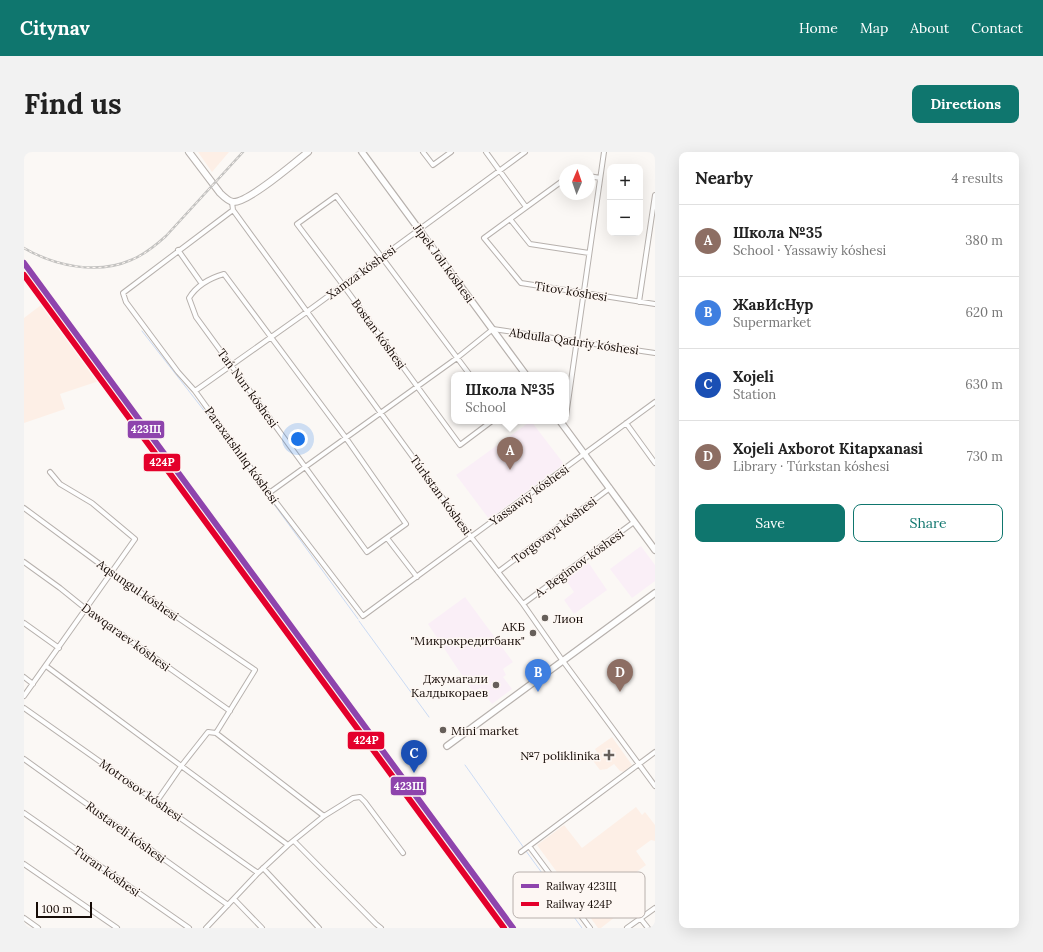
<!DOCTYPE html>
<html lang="en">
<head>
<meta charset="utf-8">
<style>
  :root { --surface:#fff; --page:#f2f2f2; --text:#222; --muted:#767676; --line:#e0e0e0; --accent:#0f766e }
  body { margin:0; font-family:Lora,serif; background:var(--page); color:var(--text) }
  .controls { position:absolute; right:12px; top:12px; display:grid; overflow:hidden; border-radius:8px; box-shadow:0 4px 16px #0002 }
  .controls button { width:36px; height:36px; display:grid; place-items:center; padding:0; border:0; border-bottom:1px solid var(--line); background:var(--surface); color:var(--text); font:20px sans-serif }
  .compass { position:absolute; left:535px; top:12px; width:36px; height:36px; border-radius:50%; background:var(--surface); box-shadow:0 4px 16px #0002; rotate:2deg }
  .scale { position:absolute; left:12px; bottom:10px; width:56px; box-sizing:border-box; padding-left:4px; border:2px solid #160c07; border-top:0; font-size:11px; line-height:14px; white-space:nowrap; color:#160c07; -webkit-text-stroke:3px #fdf7f3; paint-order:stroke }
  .you { position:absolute; left:274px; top:287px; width:14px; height:14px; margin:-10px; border:3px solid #fff; border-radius:50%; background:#1a73e8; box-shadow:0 0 0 6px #1a73e833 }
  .badge { display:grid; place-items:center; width:26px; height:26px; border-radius:50%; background:var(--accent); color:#fff; font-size:13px; font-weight:700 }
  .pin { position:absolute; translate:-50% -33px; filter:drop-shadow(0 1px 2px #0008) }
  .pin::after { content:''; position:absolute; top:21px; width:14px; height:12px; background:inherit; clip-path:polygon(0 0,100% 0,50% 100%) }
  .popup { position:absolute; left:427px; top:220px; width:118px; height:52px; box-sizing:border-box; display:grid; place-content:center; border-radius:8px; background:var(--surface); filter:drop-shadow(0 1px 3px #0005); font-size:13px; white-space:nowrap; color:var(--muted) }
  .popup b { font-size:15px; color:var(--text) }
  .popup::after { content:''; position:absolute; left:50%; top:100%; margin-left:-8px; border:8px solid transparent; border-top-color:var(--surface) }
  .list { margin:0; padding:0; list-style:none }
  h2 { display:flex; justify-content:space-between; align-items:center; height:52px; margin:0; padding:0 16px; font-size:17px }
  h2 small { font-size:13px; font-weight:400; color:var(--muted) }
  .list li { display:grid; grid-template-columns:26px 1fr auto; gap:12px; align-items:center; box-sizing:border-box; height:72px; padding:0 16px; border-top:1px solid var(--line) }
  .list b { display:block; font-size:15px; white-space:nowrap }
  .list p { margin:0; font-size:13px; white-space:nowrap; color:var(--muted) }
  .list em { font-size:13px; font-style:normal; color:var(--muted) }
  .actions { display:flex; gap:8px; padding:12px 16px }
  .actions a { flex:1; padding:9px 0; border:1px solid var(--accent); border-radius:8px; text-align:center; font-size:14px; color:var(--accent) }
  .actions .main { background:var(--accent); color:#fff }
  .map { position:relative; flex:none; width:631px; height:776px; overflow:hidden; border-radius:8px }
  header { display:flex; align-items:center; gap:24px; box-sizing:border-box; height:56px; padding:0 20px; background:var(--accent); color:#fff }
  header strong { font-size:19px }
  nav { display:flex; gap:22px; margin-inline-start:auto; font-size:14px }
  .intro { display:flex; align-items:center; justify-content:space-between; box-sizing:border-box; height:96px; padding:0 24px }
  h1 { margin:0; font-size:28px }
  .button { padding:10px 18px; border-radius:8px; background:var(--accent); color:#fff; font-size:14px; font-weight:700 }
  main { display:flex; gap:24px; padding:0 24px }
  aside { flex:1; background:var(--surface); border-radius:8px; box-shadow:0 4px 16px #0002 }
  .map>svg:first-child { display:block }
</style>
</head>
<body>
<header>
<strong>Citynav</strong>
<nav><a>Home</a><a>Map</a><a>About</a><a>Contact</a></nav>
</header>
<div class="intro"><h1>Find us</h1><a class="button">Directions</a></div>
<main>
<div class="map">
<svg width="631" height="776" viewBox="0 0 631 776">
  <rect width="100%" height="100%" fill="#fbf8f5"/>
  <path fill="#fdefe6" d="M174,0H205L188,20Z
    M21,150L37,174L41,173L75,229L36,242L41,257L0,271V166Z
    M588,585L608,613L600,620L596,619L590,612L583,617L576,618L567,606L573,600L571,597Z
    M612,655L618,663L621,660L631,673V689L627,688L612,699L622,713L577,746L591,765L577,776H574L513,693L540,673L558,696Z"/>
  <path fill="#faeff7" d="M507,269L540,312L465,367L432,323Z
    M617,394L631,413V429L608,446L586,417Z
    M564,410L583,438L550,462L540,448L550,440L541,427Z
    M441,445L489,510L479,517L482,523L479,525L488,537L468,552L456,536L449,540L404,472Z"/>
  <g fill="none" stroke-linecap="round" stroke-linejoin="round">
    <path stroke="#cbdbf4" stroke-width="1" d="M118,179L200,284L334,467
      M335,469L405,565
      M441,613L500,696
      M502,699L558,776"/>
    <g stroke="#b7b1ad" stroke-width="6">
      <path id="street" d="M399,0L409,13L427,0
        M462,0L502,55
        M565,24L576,26
        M541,27L460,86L497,131L631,152
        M208,50L209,58L447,385L499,452L536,505L631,634
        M209,58L99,141L102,150L154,220L171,239L245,341L339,464L631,250
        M486,67L506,92L565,101
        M154,98L178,132
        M200,122L322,286L382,372L343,400L172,165L165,146C173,133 186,126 200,122Z
        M615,150L631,43
        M446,223L312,44L273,72L319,133L436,293L468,269
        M171,239L284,159L501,0
        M542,264L580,0
        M602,271L631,311
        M245,341L433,206L469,177L631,201
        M0,356L88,421L231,518L192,581
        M363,386L393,425
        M0,410L36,436L62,457L206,559
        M474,420L586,336
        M499,452L610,370
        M0,471L35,496
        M22,514L264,693
        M0,525L9,532
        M0,544L111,387L68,351L36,332L26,320
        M0,556L234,721
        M0,607L204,753
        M133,649L158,613L184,580L192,581L300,664
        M0,661L165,776
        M270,689L352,772L357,776
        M505,694L566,776
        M497,700L631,600
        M0,712L93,776
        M239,716L295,776
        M210,747L238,776
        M0,766L14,776
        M616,766L624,776
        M182,776L234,721L264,693L300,664L329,646L336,645L341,650L379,701
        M603,776L631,756"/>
    </g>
    <g stroke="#b7b1ad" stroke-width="8">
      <path id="secondary" d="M338,0L502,223
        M536,269L631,398
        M423,594L631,441"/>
    </g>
    <g stroke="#b7b1ad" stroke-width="8">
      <path id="primary" d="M165,0L196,41C200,45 204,49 209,50C224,51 270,11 284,0"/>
    </g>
    <use href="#street" stroke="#fefefe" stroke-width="4"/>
    <use href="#secondary" stroke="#fefefe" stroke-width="5.5"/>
    <use href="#primary" stroke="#fefefe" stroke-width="6"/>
    <g stroke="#c3c2c0" stroke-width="2.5">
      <path id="rail" d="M0,96C31,114 73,123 107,108C120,103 131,94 142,84L219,0
        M0,117L102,256"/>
    </g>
    <use href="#rail" stroke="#fdf7f3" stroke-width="1" stroke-dasharray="3" stroke-linecap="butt"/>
    <g stroke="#fdf7f3" stroke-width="9">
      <path id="rail-1" d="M0,111L489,776"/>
    </g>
    <g stroke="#fdf7f3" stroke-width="9">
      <path id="rail-2" d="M0,123L480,776"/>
    </g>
    <use href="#rail-1" stroke="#8e44ad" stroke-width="6"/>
    <use href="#rail-2" stroke="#e4002b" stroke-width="6"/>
  </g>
  <g fill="#665f5a" stroke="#fdf7f3" stroke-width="1.5">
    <circle cx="521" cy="466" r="4"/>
    <circle cx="509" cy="481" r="4"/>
    <circle cx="472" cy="533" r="4"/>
    <circle cx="419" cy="578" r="4"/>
    <path d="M583 597h4v4h4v4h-4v4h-4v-4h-4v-4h4z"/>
  </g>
  <g text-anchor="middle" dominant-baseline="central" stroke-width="3" stroke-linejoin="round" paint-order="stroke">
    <g font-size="12" fill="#160c07" stroke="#fdf7f3">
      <text transform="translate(420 111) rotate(54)">Jipek Jolı kóshesi</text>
      <text transform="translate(337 120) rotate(-36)">Xamza kóshesi</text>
      <text transform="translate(547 139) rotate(9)">Titov kóshesi</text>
      <text transform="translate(355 182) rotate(54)">Bostan kóshesi</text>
      <text transform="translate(550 189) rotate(8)">Abdulla Qadıriy kóshesi</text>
      <text transform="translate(224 236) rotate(54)">Tań Nurı kóshesi</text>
      <text transform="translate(218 303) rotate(54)">Paraxatshılıq kóshesi</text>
      <text transform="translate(417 343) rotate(54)">Túrkstan kóshesi</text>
      <text transform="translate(505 343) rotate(-36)">Yassawiy kóshesi</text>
      <text transform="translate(530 378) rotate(-37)">Torgovaya kóshesi</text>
      <text transform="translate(555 411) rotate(-36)">A. Begimov kóshesi</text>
      <text transform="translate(114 438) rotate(35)">Aqsungul kóshesi</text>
      <text transform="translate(102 485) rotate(36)">Dawqaraev kóshesi</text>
      <text transform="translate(117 638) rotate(35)">Motrosov kóshesi</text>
      <text transform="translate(102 680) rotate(36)">Rustaveli kóshesi</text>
      <text transform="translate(83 719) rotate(35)">Turan kóshesi</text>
    </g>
    <g font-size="12" fill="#160c07" stroke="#fdf7f3" text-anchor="end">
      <text x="529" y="466" text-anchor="start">Лион</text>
      <text x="501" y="474">АКБ<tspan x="501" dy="14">"Микрокредитбанк"</tspan></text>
      <text x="464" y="526">Джумагали<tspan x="464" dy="14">Калдыкораев</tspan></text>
      <text x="427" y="578" text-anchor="start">Mini market</text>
      <text x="576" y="603">№7 poliklinika</text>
    </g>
  </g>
  <rect x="489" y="720" width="132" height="46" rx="6" fill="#fdf7f3" stroke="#b8b0ac" stroke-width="1"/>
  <rect x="497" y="732" width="18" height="4" fill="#8e44ad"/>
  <rect x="497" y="750" width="18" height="4" fill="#e4002b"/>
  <g font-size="11" fill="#160c07">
    <text x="522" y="738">Railway 423Щ</text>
    <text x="522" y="756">Railway 424Р</text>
  </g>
  <g stroke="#fdf7f3" stroke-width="1.5">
    <rect x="103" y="268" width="38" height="19" rx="4" fill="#8e44ad"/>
    <rect x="119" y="301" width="38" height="19" rx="4" fill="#e4002b"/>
    <rect x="323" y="579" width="38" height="19" rx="4" fill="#e4002b"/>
    <rect x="366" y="624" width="37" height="20" rx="4" fill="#8e44ad"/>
  </g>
  <g font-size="11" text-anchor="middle" font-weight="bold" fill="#fff">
    <text x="122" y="281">423Щ</text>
    <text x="138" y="314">424Р</text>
    <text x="342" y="592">424Р</text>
    <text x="385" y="638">423Щ</text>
  </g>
</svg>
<div class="controls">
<button>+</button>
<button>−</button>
</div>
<svg class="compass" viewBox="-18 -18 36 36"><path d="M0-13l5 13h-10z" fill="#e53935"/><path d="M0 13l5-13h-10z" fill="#767676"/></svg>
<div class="scale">100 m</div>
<div class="you"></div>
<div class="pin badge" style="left:486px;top:318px;background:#8d6e63">A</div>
<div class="popup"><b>Школа №35</b>School</div>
<div class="pin badge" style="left:514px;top:540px;background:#3f7fe0">B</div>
<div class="pin badge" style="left:390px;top:621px;background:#1a4fb4">C</div>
<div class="pin badge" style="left:596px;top:540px;background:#8d6e63">D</div>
</div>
<aside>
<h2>Nearby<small>4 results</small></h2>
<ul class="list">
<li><span class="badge" style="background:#8d6e63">A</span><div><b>Школа №35</b><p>School · Yassawiy kóshesi</p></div><em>380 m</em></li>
<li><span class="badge" style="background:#3f7fe0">B</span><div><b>ЖавИсНур</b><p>Supermarket</p></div><em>620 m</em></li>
<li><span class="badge" style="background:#1a4fb4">C</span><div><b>Xojeli</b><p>Station</p></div><em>630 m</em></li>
<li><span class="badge" style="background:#8d6e63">D</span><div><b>Xojeli Axborot Kitapxanasi</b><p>Library · Túrkstan kóshesi</p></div><em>730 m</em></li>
</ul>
<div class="actions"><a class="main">Save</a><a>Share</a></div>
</aside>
</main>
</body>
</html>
